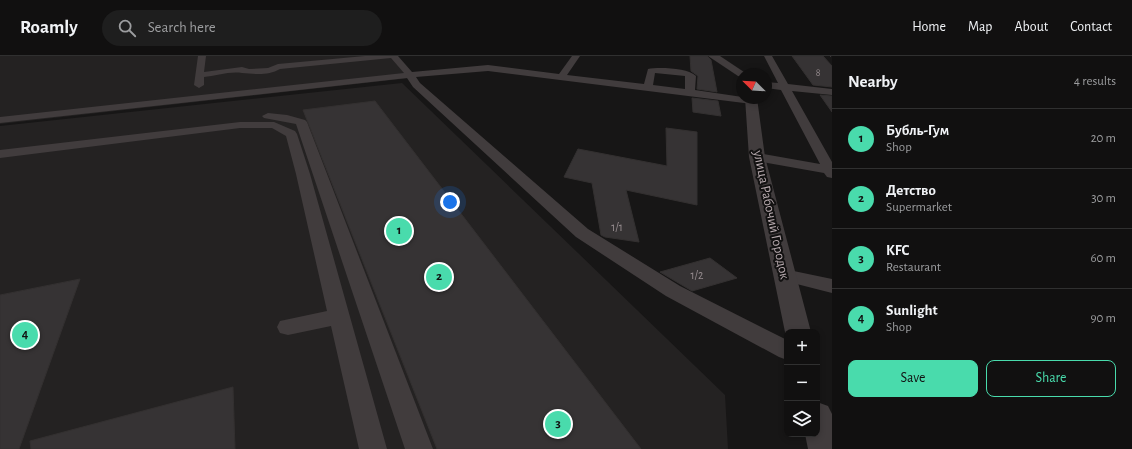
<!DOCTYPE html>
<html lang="en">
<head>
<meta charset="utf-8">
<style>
  :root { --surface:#111010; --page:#1e1e1e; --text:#f1f3f6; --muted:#9c9d9f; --line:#303030; --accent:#49dbac }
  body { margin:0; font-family:"Alegreya Sans",sans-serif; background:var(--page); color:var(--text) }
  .controls { position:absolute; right:12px; bottom:12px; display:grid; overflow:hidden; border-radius:8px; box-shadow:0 2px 6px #0003 }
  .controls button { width:36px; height:36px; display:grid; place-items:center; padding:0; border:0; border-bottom:1px solid var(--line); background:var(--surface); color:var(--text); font:20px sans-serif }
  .compass { position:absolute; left:736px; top:12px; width:36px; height:36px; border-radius:50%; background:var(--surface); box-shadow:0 2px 6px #0003; rotate:294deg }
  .you { position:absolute; left:450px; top:146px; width:14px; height:14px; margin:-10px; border:3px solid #fff; border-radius:50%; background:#1a73e8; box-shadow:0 0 0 6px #1a73e833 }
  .badge { display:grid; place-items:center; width:26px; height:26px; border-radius:50%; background:var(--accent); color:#111; font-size:13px; font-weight:700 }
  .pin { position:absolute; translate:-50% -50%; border:2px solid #fff; box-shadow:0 1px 4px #0006 }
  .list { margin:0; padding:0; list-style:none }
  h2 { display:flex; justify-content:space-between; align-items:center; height:52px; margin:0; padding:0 16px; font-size:17px }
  h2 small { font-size:13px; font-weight:400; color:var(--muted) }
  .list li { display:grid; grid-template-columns:26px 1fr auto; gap:12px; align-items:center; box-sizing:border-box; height:60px; padding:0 16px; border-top:1px solid var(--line) }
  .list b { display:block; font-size:15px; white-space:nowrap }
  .list p { margin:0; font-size:13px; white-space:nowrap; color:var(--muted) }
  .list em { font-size:13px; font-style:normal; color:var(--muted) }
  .actions { display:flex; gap:8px; padding:12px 16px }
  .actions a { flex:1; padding:9px 0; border:1px solid var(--accent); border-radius:8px; text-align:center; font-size:14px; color:var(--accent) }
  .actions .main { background:var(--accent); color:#111 }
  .icon { flex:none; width:22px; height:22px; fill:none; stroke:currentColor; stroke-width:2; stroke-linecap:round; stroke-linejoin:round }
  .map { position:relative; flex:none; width:832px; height:393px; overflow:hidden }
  header { display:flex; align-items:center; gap:24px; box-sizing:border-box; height:56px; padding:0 20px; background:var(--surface); border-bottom:1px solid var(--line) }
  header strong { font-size:19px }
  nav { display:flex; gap:22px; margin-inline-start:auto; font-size:14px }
  .search { width:280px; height:36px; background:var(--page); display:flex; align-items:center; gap:10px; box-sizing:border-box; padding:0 14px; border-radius:22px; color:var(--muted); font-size:15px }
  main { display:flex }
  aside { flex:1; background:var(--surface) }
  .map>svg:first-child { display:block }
</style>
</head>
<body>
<header>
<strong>Roamly</strong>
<div class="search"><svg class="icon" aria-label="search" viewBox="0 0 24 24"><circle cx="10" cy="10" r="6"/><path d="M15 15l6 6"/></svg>Search here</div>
<nav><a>Home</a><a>Map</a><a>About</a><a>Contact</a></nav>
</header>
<main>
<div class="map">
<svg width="832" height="393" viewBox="0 0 832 393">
  <rect width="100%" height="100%" fill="#171616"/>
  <path fill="#242222" d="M0,0H395L410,22L0,68Z
    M402,27L725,339L728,393H0V70Z"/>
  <path fill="#363334" stroke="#333030" d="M690,0H707L711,4L717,36L697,33L698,20L691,15Z
    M792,0H823L832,10V31L813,29Z
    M820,39L832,40V56Z
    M692,42L718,45L721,60L693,56Z
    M375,45L641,393H437L303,54Z
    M666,72L697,76V149L626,134L639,186L605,181L601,179L592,127L564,121L578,93L667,110Z
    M710,202L737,222L692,235L660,216Z
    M80,223L19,393H0V239Z
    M233,331L235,393H31L30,385Z"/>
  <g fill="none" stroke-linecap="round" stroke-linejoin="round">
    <path stroke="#484143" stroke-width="1.5" stroke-dasharray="1 1.5" stroke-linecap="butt" d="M830,0H832"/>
    <path fill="#413c3d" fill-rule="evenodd" d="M198,0H206L204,16L242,11L249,13L268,12L278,8L365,0H398L412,16L488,9L559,18L572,0H580L567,19L644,28L648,13C659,11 688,12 696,20L695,34L756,43L757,45L752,48L488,15L416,21L420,27L588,173L680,230L787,284V304L779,301L666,240L576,181L413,31L407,22L0,67V61L404,17L391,2L280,13C268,20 255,18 242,17C230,15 215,20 204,21V29L199,32L194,29ZM655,17L685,20V33L653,29Z
      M764,0H772L788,28L832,33V39L792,35L832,106V122L827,121L824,117L757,105L752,104L750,101L752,98L757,97L820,108L781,34L766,32V26L778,27Z
      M268,57L287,59L305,64L307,66L433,393H405L296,68L264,62L262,60Z
      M240,66H274L295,75L297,78L310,118L387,393H359L331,270L288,279L280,277L277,271L280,265L327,255L296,118L286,80L272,72H240L0,102V94Z
      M784,213L832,223V237L777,223L774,219L777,215Z"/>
    <path fill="#413c3d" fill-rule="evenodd" d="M708,0H720L747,18H742V21L738,20Z
      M745,42H757L765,101L811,276H787V280L785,276L749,101Z
      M817,346L828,350L832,358V393H808L805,378H817Z"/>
  </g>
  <g text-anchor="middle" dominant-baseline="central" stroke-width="4" stroke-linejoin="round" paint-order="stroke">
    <g font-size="10" fill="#968c8f">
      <text x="818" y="17">8</text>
    </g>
    <g font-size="12" fill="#968c8f">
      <text x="617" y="171">1/1</text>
      <text x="697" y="219">1/2</text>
    </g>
    <g font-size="14" fill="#b6a9ad" stroke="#121111">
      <text transform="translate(771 159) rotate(78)">улица Рабочий Городок</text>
    </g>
  </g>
</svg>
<div class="controls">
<button>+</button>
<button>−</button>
<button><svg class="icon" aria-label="layers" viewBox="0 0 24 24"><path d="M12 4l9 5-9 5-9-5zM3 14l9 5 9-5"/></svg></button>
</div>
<svg class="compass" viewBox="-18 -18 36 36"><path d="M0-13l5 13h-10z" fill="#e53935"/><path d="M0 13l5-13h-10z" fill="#9c9d9f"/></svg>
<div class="you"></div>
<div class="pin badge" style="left:399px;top:175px">1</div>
<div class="pin badge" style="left:439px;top:221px">2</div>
<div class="pin badge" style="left:558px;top:368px">3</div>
<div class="pin badge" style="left:25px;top:279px">4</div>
</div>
<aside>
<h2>Nearby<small>4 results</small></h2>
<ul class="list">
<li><span class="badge">1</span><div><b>Бубль-Гум</b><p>Shop</p></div><em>20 m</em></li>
<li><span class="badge">2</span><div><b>Детство</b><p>Supermarket</p></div><em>30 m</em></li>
<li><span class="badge">3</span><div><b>KFC</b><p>Restaurant</p></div><em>60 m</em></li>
<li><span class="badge">4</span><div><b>Sunlight</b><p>Shop</p></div><em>90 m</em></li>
</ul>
<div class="actions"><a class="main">Save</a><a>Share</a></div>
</aside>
</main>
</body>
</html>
